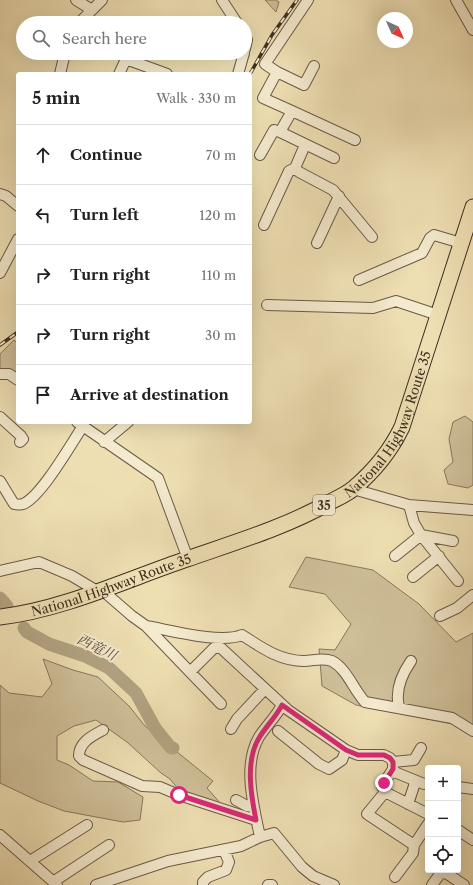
<!DOCTYPE html>
<html lang="en">
<head>
<meta charset="utf-8">
<style>
  :root { --surface:#fff; --page:#f6f6f6; --text:#202124; --muted:#757577; --line:#e0e0e0 }
  body { margin:0; font-family:"Libre Caslon Text","Noto Serif JP",serif; background:var(--page); color:var(--text) }
  .controls { position:absolute; right:12px; bottom:12px; display:grid; overflow:hidden; border-radius:4px; box-shadow:0 4px 16px #0002 }
  .controls button { width:36px; height:36px; display:grid; place-items:center; padding:0; border:0; border-bottom:1px solid var(--line); background:var(--surface); color:var(--text); font:20px sans-serif }
  .compass { position:absolute; left:377px; top:12px; width:36px; height:36px; border-radius:50%; background:var(--surface); box-shadow:0 4px 16px #0002; rotate:135deg }
  .stop { position:absolute; width:12px; height:12px; margin:-9px; border:3px solid #db2777; border-radius:50%; background:#fff }
  .stop.end { background:#db2777; border-color:#fff; box-shadow:0 1px 4px #0008 }
  .list { margin:0; padding:0; list-style:none }
  h2 { display:flex; justify-content:space-between; align-items:center; height:52px; margin:0; padding:0 16px; font-size:17px }
  h2 small { font-size:13px; font-weight:400; color:var(--muted) }
  .list li { display:grid; grid-template-columns:26px 1fr auto; gap:12px; align-items:center; box-sizing:border-box; height:60px; padding:0 16px; border-top:1px solid var(--line) }
  .list b { display:block; font-size:15px; white-space:nowrap }
  .list em { font-size:13px; font-style:normal; color:var(--muted) }
  .icon { flex:none; width:22px; height:22px; fill:none; stroke:currentColor; stroke-width:2; stroke-linecap:round; stroke-linejoin:round }
  .map { position:relative; flex:none; width:473px; height:885px; overflow:hidden }
  .search { position:absolute; background:var(--surface); box-shadow:0 4px 16px #0002; left:16px; top:16px; width:236px; height:44px; display:flex; align-items:center; gap:10px; box-sizing:border-box; padding:0 14px; border-radius:22px; color:var(--muted); font-size:15px }
  .panel { position:absolute; background:var(--surface); box-shadow:0 4px 16px #0002; left:16px; top:72px; width:236px; height:352px; border-radius:4px }
  .map>svg:first-child { display:block }
</style>
</head>
<body>
<div class="map">
<svg width="473" height="885" viewBox="0 0 473 885">
  <rect width="100%" height="100%" fill="#eedfb3"/>
  <filter id="stains"><feTurbulence type="fractalNoise" baseFrequency=".005" numOctaves="4"/><feColorMatrix values="0 0 0 0 .2 0 0 0 0 .09 0 0 0 0 .02 0 0 0 .5 -.17"/></filter>
  <radialGradient id="worn" r=".72"><stop offset=".6" stop-color="#630" stop-opacity="0"/><stop offset="1" stop-color="#630" stop-opacity=".3"/></radialGradient>
  <path fill="#d0c19b" stroke="#88785f" d="M265,0H276L279,2L276,12Z
    M14,340L18,344V373L0,370V354Z
    M465,416L473,422V485L468,488L448,484L444,470L453,462L449,439L453,422Z
    M306,557L373,570L419,604L456,642L473,633V728L356,705L322,686L319,649L335,650L351,624L325,594L289,587Z
    M43,659L73,670L98,677L129,706L145,726L213,781L207,788L222,805L192,796L179,790L170,779L161,773L127,742L96,720L74,726L57,736V760L69,765L93,781L118,782L143,797L140,820L123,822L64,811L38,801L0,783V685L9,693L42,697L52,684Z"/>
  <g fill="none" stroke-linecap="round" stroke-linejoin="round">
    <path stroke="#b2a382" stroke-width="13" d="M0,598L7,606
      M24,628L27,632L49,644L85,656L109,668L136,693L155,728L171,748H173"/>
    <g stroke="#6b5a47" stroke-width="12">
      <path id="minor" d="M76,0L92,10
        M222,0L237,23
        M308,0L265,64L277,72L263,98L292,111L280,132L334,158
        M456,0L473,30
        M79,23L102,0
        M245,36L247,40L245,49
        M277,72L304,85L314,66
        M60,74L65,53
        M119,74L126,59L167,74
        M238,74L244,53
        M292,111L355,140
        M260,155L274,130L280,132
        M295,168L299,172L333,190L372,237
        M0,194L6,196L18,206
        M264,225L289,171L295,168L305,145
        M317,243L339,196
        M0,273L18,239
        M359,280L422,253L430,238L434,235L461,243
        M267,305L373,308L396,301L438,315
        M0,374H9L18,380
        M0,417L21,436L23,439L20,442
        M77,422L158,478L188,559
        M104,442L128,422
        M0,481L14,504C16,504 20,505 23,504C41,497 71,444 83,426
        M353,489L409,505L473,510
        M409,505L414,523L421,535L458,581
        M395,556L421,535L453,541
        M0,571L39,562L72,576L97,591
        M413,577L439,556
        M102,590L132,616L146,626L190,672L214,648H221L288,710L346,750L358,755H384L390,758L393,762V769L382,786L385,792L367,814L414,845L428,824
        M440,616L457,608L473,595
        M146,626C170,630 220,644 242,635C262,648 280,661 304,661C313,661 322,657 332,661C347,669 353,689 365,702L452,718L473,731
        M190,672L221,704
        M399,707C395,691 402,674 411,661
        M231,729L237,719L265,689
        M103,730C92,736 79,742 79,756L83,760L142,786L160,787L179,795L256,820
        M278,731L319,764L329,769L342,760L346,750
        M393,762L414,760L421,748
        M392,771L424,784
        M458,787L473,789
        M385,792L428,814
        M236,800L247,806L254,807
        M408,804L414,786V780
        M458,830L473,840
        M0,835L57,885
        M260,837C254,807 242,766 259,737C266,726 276,717 282,705
        M30,861L87,825
        M395,877L413,853L414,845
        M53,882L109,845
        M96,885L168,861L241,846L260,837L274,833L302,867L313,876L334,885
        M203,885V882L208,877L226,870L229,862L224,850
        M268,885H272
        M432,885L440,874L446,873L464,885"/>
    </g>
    <g stroke="#3f2e23" stroke-width="17">
      <g id="highway">
        <path id="s1" d="M0,617C62,610 128,579 187,559C236,542 286,527 330,502C338,498 347,494 354,488C374,471 391,450 402,427L473,207"/>
      </g>
    </g>
    <use href="#minor" stroke="#f4eace" stroke-width="10"/>
    <use href="#highway" stroke="#eedfb3" stroke-width="15"/>
    <g stroke="#3f2e23" stroke-width="3.5">
      <path id="rail" d="M250,74L272,35L297,0
        M0,345L18,332"/>
    </g>
    <use href="#rail" stroke="#f4eace" stroke-width="2" stroke-dasharray="6" stroke-linecap="butt"/>
  </g>
  <g fill="none" stroke-linecap="round" stroke-linejoin="round">
    <path stroke="#db2777" stroke-width="5" d="M179,795L256,820C251,795 245,761 259,738C266,726 276,717 282,705L346,750L358,755H384L390,758L393,762V769L384,783"/>
  </g>
  <g text-anchor="middle" dominant-baseline="central" stroke-width="4" stroke-linejoin="round" paint-order="stroke">
    <rect fill="#f4eace" stroke="#756656" stroke-width="1" x="313" y="495" width="22" height="20" rx="3"/>
    <g font-size="12" font-weight="bold" fill="#3f2e23">
      <text x="324" y="505">35</text>
    </g>
    <g font-size="13" fill="#3f2e23" stroke="#f4eace">
      <text stroke="none"><textPath href="#s1" startOffset="452">National Highway Route 35</textPath></text>
      <text stroke="none"><textPath href="#s1" startOffset="116">National Highway Route 35</textPath></text>
    </g>
    <g font-size="14" font-style="italic" fill="#5c4b3b" stroke="#f4eace">
      <text transform="translate(97 647) rotate(26)">西竜川</text>
    </g>
  </g>
  <rect width="100%" height="100%" filter="url(#stains)"/>
  <rect width="100%" height="100%" fill="url(#worn)"/>
</svg>
<div class="controls">
<button>+</button>
<button>−</button>
<button><svg class="icon" aria-label="locate" viewBox="0 0 24 24"><circle cx="12" cy="12" r="6"/><path d="M12 2v4M12 18v4M2 12h4M18 12h4"/></svg></button>
</div>
<svg class="compass" viewBox="-18 -18 36 36"><path d="M0-13l5 13h-10z" fill="#e53935"/><path d="M0 13l5-13h-10z" fill="#757577"/></svg>
<div class="stop" style="left:179px;top:795px"></div>
<div class="stop end" style="left:384px;top:783px"></div>
<div class="search"><svg class="icon" aria-label="search" viewBox="0 0 24 24"><circle cx="10" cy="10" r="6"/><path d="M15 15l6 6"/></svg>Search here</div>
<section class="panel">
<h2>5 min<small>Walk · 330 m</small></h2>
<ul class="list">
<li><svg class="icon" aria-label="ahead" viewBox="0 0 24 24"><path d="M12 20V5M6 11l6-6 6 6"/></svg><div><b>Continue</b></div><em>70 m</em></li>
<li><svg class="icon" aria-label="left" viewBox="0 0 24 24"><path d="M17 20v-9H6M10 6l-5 5 5 5"/></svg><div><b>Turn left</b></div><em>120 m</em></li>
<li><svg class="icon" aria-label="right" viewBox="0 0 24 24"><path d="M7 20v-9h11M14 6l5 5-5 5"/></svg><div><b>Turn right</b></div><em>110 m</em></li>
<li><svg class="icon" aria-label="right" viewBox="0 0 24 24"><path d="M7 20v-9h11M14 6l5 5-5 5"/></svg><div><b>Turn right</b></div><em>30 m</em></li>
<li><svg class="icon" aria-label="arrive" viewBox="0 0 24 24"><path d="M6 21V4h12l-3 4 3 4H6"/></svg><div><b>Arrive at destination</b></div></li>
</ul>
</section>
</div>
</body>
</html>
